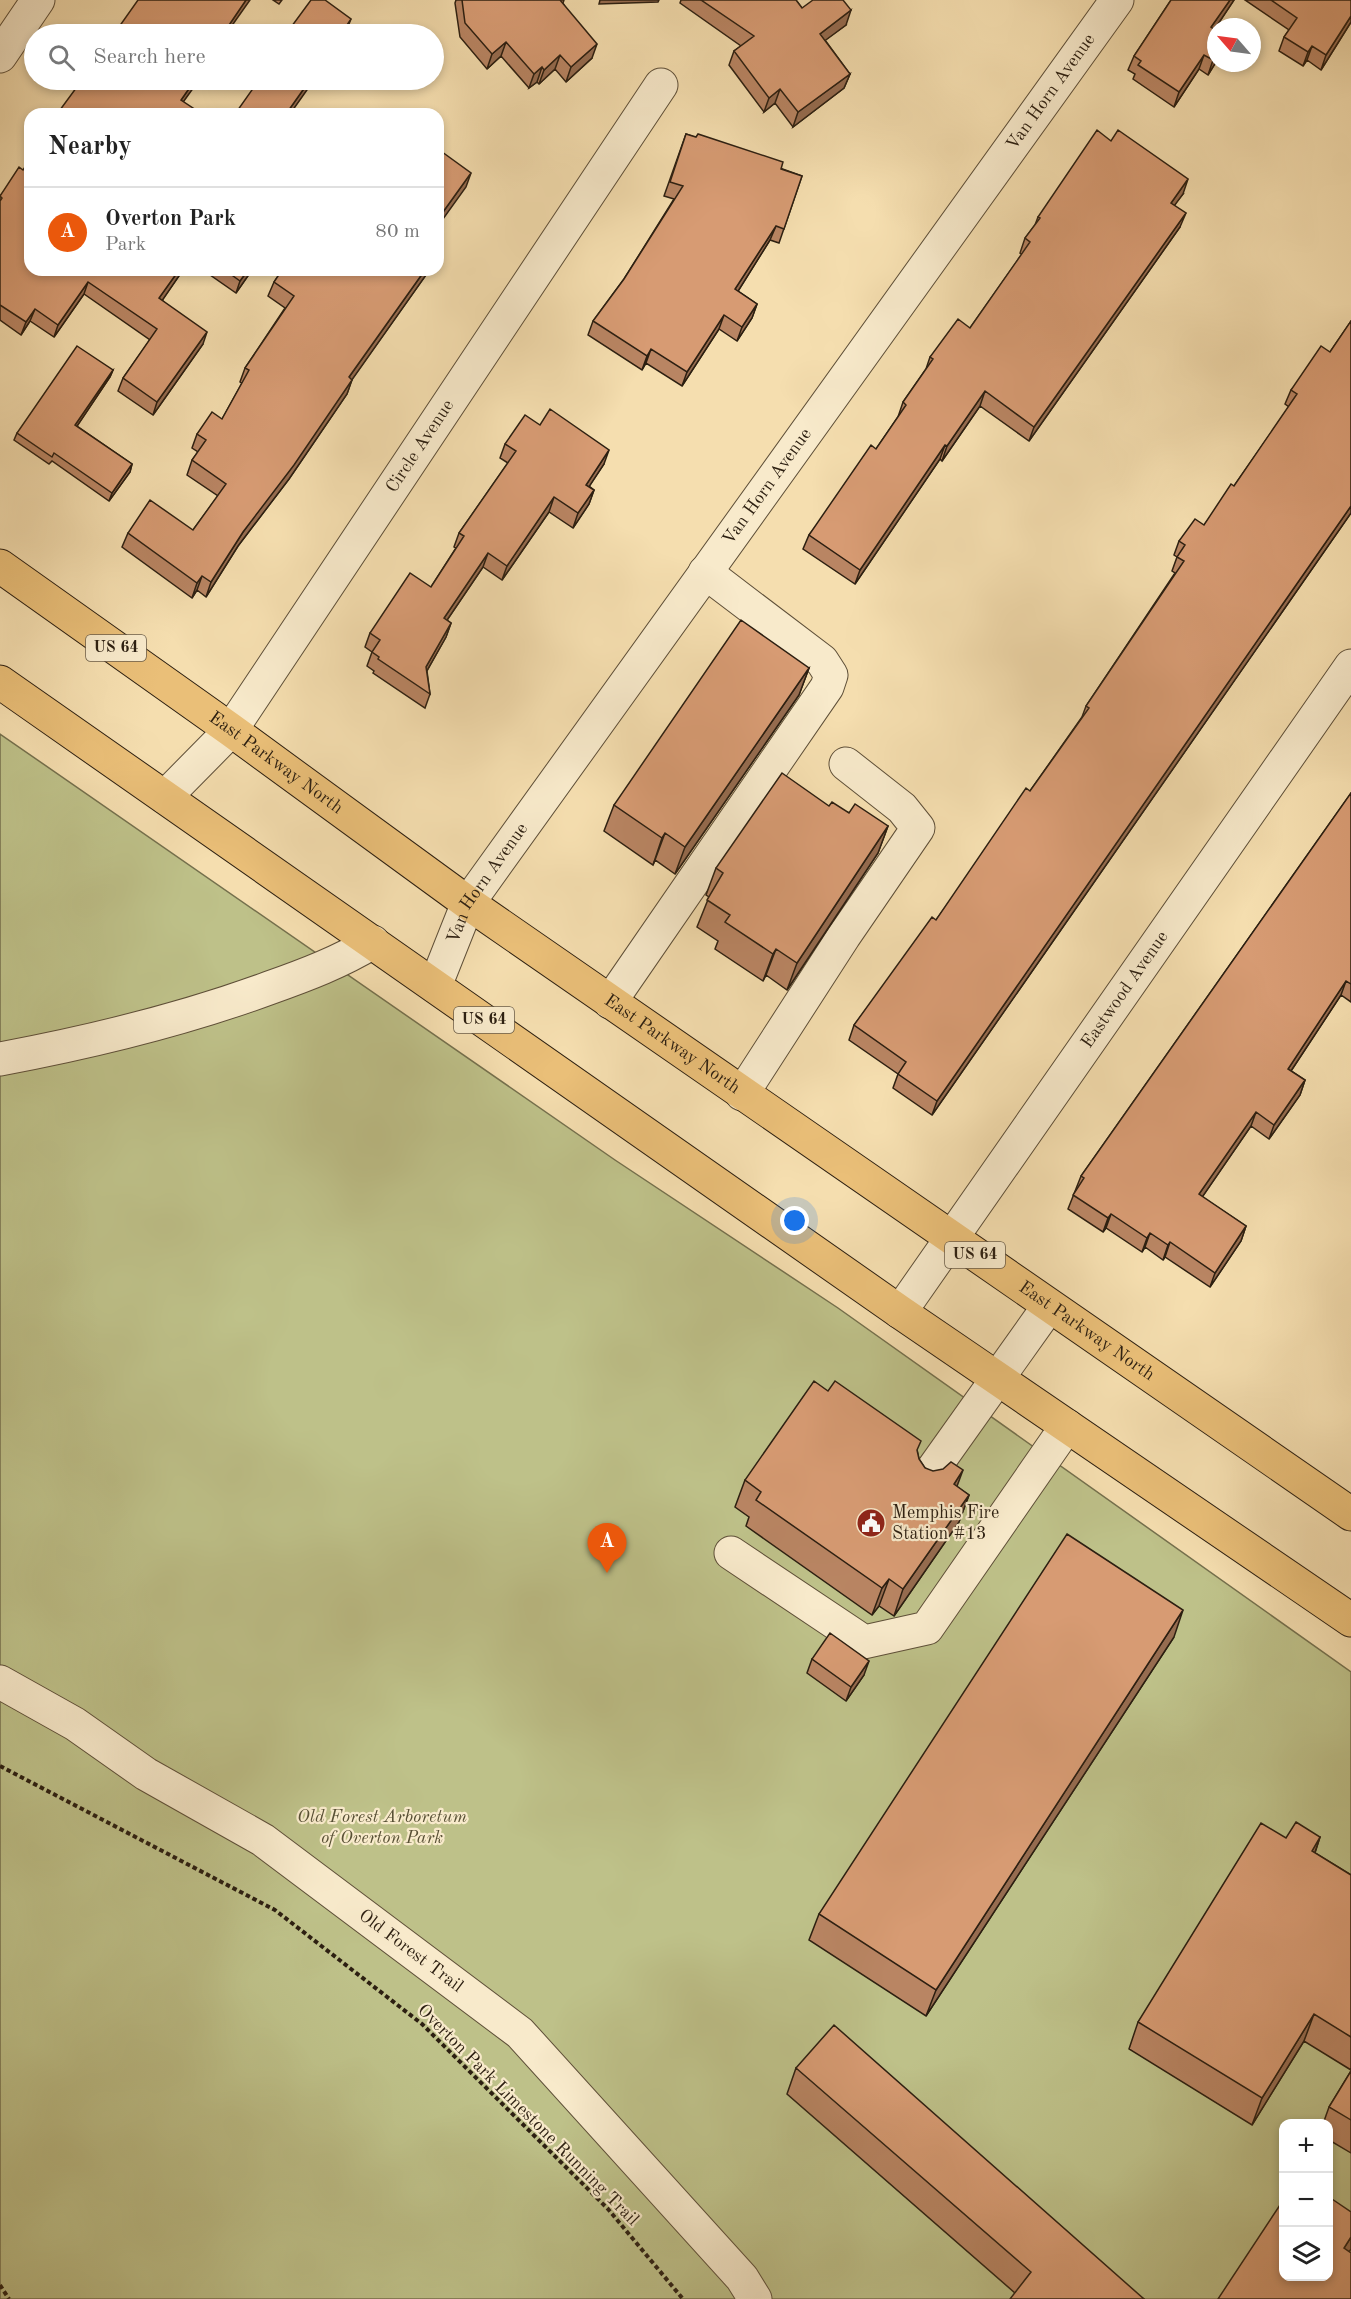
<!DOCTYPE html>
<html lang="en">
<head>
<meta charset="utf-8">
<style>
  :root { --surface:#fff; --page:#f6f6f6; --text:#222; --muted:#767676; --line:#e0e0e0; --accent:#ea580c }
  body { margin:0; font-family:"Old Standard TT",serif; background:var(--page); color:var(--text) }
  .controls { position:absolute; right:18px; bottom:18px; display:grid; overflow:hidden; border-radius:12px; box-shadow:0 3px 9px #0003 }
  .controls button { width:54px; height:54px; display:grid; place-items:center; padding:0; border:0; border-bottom:2px solid var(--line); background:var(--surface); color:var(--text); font:30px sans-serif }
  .compass { position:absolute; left:1207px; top:18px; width:54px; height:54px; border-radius:50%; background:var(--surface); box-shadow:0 3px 9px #0003; rotate:298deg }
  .you { position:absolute; left:795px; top:1221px; width:21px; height:21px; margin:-15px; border:4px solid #fff; border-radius:50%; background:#1a73e8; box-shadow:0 0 0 9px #1a73e833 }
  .badge { display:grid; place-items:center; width:39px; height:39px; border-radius:50%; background:var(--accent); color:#fff; font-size:20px; font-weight:700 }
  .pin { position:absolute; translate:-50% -50px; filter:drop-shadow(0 2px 3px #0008) }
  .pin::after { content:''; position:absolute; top:32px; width:21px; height:18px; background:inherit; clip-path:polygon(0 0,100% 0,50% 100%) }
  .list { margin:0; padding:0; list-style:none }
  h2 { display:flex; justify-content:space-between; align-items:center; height:78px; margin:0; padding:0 24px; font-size:26px }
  h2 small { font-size:20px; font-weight:400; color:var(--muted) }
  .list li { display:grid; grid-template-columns:39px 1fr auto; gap:18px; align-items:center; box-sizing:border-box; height:90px; padding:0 24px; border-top:2px solid var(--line) }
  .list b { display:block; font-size:22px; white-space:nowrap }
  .list p { margin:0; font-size:20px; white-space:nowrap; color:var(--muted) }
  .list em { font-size:20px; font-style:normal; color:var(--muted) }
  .icon { flex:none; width:33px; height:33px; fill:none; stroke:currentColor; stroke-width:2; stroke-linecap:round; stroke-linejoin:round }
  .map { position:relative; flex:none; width:1351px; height:2299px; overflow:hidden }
  .search { position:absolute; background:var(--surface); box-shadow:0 3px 9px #0003; left:24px; top:24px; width:420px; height:66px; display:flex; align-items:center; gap:15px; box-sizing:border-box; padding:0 21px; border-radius:33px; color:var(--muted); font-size:22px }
  .panel { position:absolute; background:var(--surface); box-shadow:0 3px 9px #0003; left:24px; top:108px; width:420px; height:168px; border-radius:18px }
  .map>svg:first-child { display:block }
</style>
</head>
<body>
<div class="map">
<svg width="1351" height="2299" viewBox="0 0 1351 2299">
  <rect width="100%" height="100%" fill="#f5deaf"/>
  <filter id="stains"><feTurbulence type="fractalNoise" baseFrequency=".00333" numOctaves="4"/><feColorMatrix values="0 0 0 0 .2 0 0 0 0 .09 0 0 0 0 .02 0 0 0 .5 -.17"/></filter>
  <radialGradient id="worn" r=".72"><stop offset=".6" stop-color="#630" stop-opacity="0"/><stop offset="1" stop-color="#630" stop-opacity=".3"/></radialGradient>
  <path fill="#bec189" stroke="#75704d" stroke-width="1.5" fill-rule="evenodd" d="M0,734L615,1160L838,1308L1351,1672V2299H0ZM1284,2124H1328V2276H1284Z"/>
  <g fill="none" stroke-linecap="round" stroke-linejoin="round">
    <g stroke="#5e4f38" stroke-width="35">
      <g id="minor">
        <path d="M0,56L38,0"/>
        <path id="s1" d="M165,797L231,730L661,85"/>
        <path id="s2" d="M435,986L468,903L1117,0"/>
        <path d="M610,1002L827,687L831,675L822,661L705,572"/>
        <path d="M0,1059C91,1042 182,1020 269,988C306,975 340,962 373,942"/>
        <path d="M742,1094L844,936L918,828L902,808L846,764"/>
        <path id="s3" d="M900,1312L1351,666"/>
        <path d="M926,1479L1049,1306"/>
        <path d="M731,1553L864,1642L927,1628L1067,1426"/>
        <path id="s4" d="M0,1682L75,1724L146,1774L263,1840L520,2033L742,2278L755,2299"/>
      </g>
    </g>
    <g stroke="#2c1f11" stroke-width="35">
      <g id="major">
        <path id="s5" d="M0,566L231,730L468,903L1351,1514"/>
        <path d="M0,682L900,1312L1351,1620"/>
      </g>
    </g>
    <path stroke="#2c1f11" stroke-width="4" stroke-dasharray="4.5 3" stroke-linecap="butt" d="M0,1766L275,1910L422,2024L608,2209L683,2299
      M0,2285L9,2299"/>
    <use href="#minor" stroke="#f8eacb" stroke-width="33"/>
    <use href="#major" stroke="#eabf78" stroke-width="33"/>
  </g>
  <path fill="#b98563" stroke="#2c1f11" stroke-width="1.5" d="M273,0H282L279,4Z
    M456,0H564L563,3L592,58L566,82L555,69L539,84L537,82L529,88L501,56L487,69L460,37L455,3Z
    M681,0H796L802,8L846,25L825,40L850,74L844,88L793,127L775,103L764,112L729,65L734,51L741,46L680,3Z
    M1171,0H1234L1214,30L1216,31V62L1208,75L1199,69L1174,107L1133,79L1135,74L1128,70L1134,56Z
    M1245,0H1351V22L1321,70L1307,60L1303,66L1279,51L1284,37L1289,30Z
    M686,134L802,176L779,243L770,240L738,291L757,304L752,318L737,341L719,329L682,386L646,363L642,370L588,335L593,321L624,279L674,199L664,196Z
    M23,170L183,270L162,300L203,344L153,415L118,391L123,378L150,340L84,294L54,337L30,321L21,335L0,320V196Z
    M1183,194L1174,205L1180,227L1029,441L980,406L942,461L940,459L855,584L803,549L809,535L876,449L898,417L903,402L926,369L930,357L970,328L1022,254L1020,253L1025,238L1035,225L1038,217Z
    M203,270H252L236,293Z
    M282,270H428L426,275L352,379L347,394L289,479L238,546L206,597L197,590L192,598L122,547L128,533L193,530L218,496L187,475L192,460L198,452L192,448L197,434L222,419L242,383L240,382L245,368L285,308L268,296L274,282Z
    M1351,321V513L932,1115L893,1088L898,1074L849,1040L854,1025L936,920L1030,791L1082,717L1086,706L1175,573L1172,571L1177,557L1174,555L1179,541L1204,525L1234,486L1289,407L1285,404L1291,390L1330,352Z
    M113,370L110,377L77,426L132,464L130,472L109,501L52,461L49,464L14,440L17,433Z
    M540,425L604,464L589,486L594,490L589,504L573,528L549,512L502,580L483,567L447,620L451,623L446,637L427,671L430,694L425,708L373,673L374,671L367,666L372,652L365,647L370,633L431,587L456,548L454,547L459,533L508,463L500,458L505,444Z
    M809,668L799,695L675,874L655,860L653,865L604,831L614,805Z
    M1351,793V1002L1341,995L1291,1071L1305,1080L1300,1095L1269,1139L1251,1126L1202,1197L1246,1226L1241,1241L1210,1287L1165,1257L1163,1260L1145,1247L1142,1252L1106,1228L1103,1232L1068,1209L1081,1176Z
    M829,806L888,826L878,853L787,990L766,975L763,981L715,949L718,941L697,927L709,897L706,895L716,868Z
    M917,1450L919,1459L925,1468L957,1487L969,1495L959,1522L894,1616L879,1606L872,1615L746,1526L749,1517L735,1507L745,1480Z
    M1174,1637L926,2016L809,1940L819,1914Z
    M812,1659L864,1675L846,1701L807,1673Z
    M1320,1837L1315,1853L1351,1875V2070L1304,2041L1252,2125L1129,2049L1138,2022L1286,1838Z
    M796,2068L1144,2299L1015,2293L787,2094Z
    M1351,2071V2153L1329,2140V2124H1323L1329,2107Z"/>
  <path fill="#966c50" stroke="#2c1f11" stroke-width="1.5" d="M246,0H250L226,34L229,25Z
    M600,0H659L658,2L599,4Z
    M1230,0H1234L1206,42L1211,27Z
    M851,10L846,25L815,48L820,34Z
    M1351,16V22L1321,70L1326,55Z
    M351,19L345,34H341Z
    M506,42L501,56L487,69L492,54Z
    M597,44L592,58L566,82L571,67Z
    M1312,46L1307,60L1303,66L1308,52Z
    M560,55L555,69L539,84L544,70Z
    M1204,55L1199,69L1174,107L1179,92Z
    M1216,55V62L1208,75L1213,60Z
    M542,67L537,82L529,88L534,74Z
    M850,74L844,88L793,127L798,112Z
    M195,80H199L176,112L181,100Z
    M310,80H314L290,114H286Z
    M780,89L775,103L764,112L769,98Z
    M471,173L466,187L438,226V219Z
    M1188,179L1183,194L1166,217L1171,203Z
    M1186,213L1180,227L1029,441L1034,427Z
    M776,226L770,240L730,304L735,289Z
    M179,270H183L155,311L159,298Z
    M248,270H252L236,293L240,281Z
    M425,270H428L426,275L344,391L349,377Z
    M88,282L84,294L54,337L58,325Z
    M757,304L752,318L737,341L742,327Z
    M35,309L30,321L21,335L26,322Z
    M724,315L719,329L682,386L687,372Z
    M207,332L203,344L153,415L157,402Z
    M651,349L646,363L642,370L647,356Z
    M113,370L110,377L73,432L75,425Z
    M352,380L347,394L289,479L238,546L206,597L211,582L243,532Z
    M985,391L980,406L942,461L947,446Z
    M945,445L940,459L855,584L860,570Z
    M609,450L604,464L581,499L586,485Z
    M132,464L130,472L109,501L112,493Z
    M594,490L589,504L573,528L578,513Z
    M554,497L549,512L502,580L507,566Z
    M1351,506V513L932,1115L937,1101Z
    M488,553L483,567L439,632L444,618Z
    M202,576L197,590L192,598L197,583Z
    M451,623L446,637L421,681L426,667Z
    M809,668L799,695L675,874L685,847Z
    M888,826L878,853L787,990L797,963Z
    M665,833L655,860L653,865L662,838Z
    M776,949L766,975L763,981L773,954Z
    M1346,981L1341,995L1283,1083L1288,1069Z
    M1305,1080L1300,1095L1269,1139L1274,1125Z
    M1256,1112L1251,1126L1194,1209L1199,1194Z
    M1111,1214L1106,1228L1103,1232L1108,1218Z
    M1246,1226L1241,1241L1210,1287L1215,1273Z
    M1150,1233L1145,1247L1142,1252L1147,1238Z
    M1170,1242L1165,1257L1163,1260L1168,1245Z
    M963,1470L953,1497L954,1484Z
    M969,1495L959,1522L894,1616L903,1589Z
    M889,1579L879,1606L872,1615L882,1588Z
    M1183,1610L1174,1637L926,2016L936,1990Z
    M869,1661L864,1675L846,1701L851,1687Z
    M1320,1837L1311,1864L1312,1851Z
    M1314,2014L1304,2041L1252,2125L1262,2098Z
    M1351,2237V2249L1334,2275L1344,2248Z"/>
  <path fill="#d79b73" stroke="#2c1f11" stroke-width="1.5" d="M138,0H246L229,25L232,27L227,34H114Z
    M311,0H325L351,19L341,34H286Z
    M462,0H560L597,44L571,67L560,55L544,70L542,67L534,74L506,42L492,54L465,23Z
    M701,0H796L802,8L813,0H843L851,10L820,34L850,74L798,112L780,89L769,98L734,51L754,36Z
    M1171,0H1230L1211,27L1216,31V55L1213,60L1204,55L1179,92L1138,65L1141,61L1134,56Z
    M1271,0H1351V16L1326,55L1312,46L1308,52L1284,37L1297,18Z
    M82,80H195L181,100L202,114H57Z
    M259,80H310L286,114H235Z
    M1097,130L1111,141L1118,130L1188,179L1171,203L1186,213L1034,427L985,391L947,446L945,445L860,570L809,535L871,445L876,449L906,405L903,402L933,359L930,357L958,319L970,328L1030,242L1025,238L1040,218L1038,217Z
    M686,134L696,137L698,134L783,162L781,169L802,176L784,229L776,226L735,289L757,304L742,327L724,315L687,372L651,349L647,356L593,321L624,279L683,186L670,182Z
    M438,149L471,173L438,219Z
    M30,160V270H179L159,298L207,332L157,402L123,378L157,329L88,282L58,325L35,309L26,322L0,305V201L2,198L0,196L19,167L23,170Z
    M225,270H248L240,281Z
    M282,270H425L349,377L352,380L294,465L243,532L211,582L202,576L197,583L128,533L150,500L193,530L226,484L192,460L206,440L197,434L212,412L222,419L249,370L245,368L294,296L274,282Z
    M1351,321V506L937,1101L898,1074L906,1062L854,1025L932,917L936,920L1026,788L1030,791L1089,708L1086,706L1184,561L1177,557L1185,545L1179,541L1195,519L1204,525L1231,484L1234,486L1297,394L1291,390L1321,346L1330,352Z
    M77,346L113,370L75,425L132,464L112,493L54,453L52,457L17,433Z
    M550,409L609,450L586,485L594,490L578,513L554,497L507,566L488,553L444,618L451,623L426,667L430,694L378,659L379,657L372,652L380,640L370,633L410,573L431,587L464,536L459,533L516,451L505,444L525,415L540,425Z
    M741,620L809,668L685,847L665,833L662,838L614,805Z
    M782,773L829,806L832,802L849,813L855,804L888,826L797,963L776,949L773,954L725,922L730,915L707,900L723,873L716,868Z
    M1351,793V984L1346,981L1288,1069L1305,1080L1274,1125L1256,1112L1199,1194L1246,1226L1215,1273L1170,1242L1168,1245L1150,1233L1147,1238L1111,1214L1108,1218L1073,1195L1084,1178L1081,1176Z
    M814,1381L828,1391L835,1381L921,1441L917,1450L919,1459L925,1468L933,1471L943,1469L951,1462L963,1470L954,1484L969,1495L903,1589L889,1579L882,1588L756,1500L761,1492L745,1480Z
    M1067,1534L1183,1610L936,1990L819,1914Z
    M830,1633L869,1661L851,1687L812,1659Z
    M1296,1822L1320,1837L1312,1851L1351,1875V2037L1314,2014L1262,2098L1138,2022L1261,1823L1286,1838Z
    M834,2025L1144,2299H1010L1031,2272L796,2068Z
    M1351,2071V2120L1329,2107Z
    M1329,2197L1351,2212V2237L1344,2248L1351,2253V2299H1218L1280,2205L1284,2207V2277H1329Z"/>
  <defs>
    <g id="civic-disc" transform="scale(1.5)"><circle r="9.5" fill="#8f2418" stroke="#f8eacb"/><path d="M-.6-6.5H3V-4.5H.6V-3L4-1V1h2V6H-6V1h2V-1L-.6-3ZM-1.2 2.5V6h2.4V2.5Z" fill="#fff"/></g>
  </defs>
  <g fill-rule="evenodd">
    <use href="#civic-disc" x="871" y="1523"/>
  </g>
  <g text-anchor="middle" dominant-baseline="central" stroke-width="4.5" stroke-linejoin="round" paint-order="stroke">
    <g fill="#f8eacb" stroke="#695c49" stroke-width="1.5">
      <rect x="86" y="635" width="60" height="26" rx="4.5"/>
      <rect x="454" y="1007" width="60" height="26" rx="4.5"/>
      <rect x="945" y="1242" width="60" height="26" rx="4.5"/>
    </g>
    <g font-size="16" font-weight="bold" fill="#2c1f11">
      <text x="116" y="648">US 64</text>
      <text x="484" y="1020">US 64</text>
      <text x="975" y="1255">US 64</text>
    </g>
    <g font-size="18" fill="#2c1f11" stroke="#f8eacb">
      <text stroke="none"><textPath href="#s2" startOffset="1088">Van Horn Avenue</textPath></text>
      <text stroke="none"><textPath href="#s1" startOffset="435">Circle Avenue</textPath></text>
      <text stroke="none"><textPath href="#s2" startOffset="602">Van Horn Avenue</textPath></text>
      <text stroke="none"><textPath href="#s5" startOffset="339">East Parkway North</textPath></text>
      <text stroke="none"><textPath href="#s2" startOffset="116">Van Horn Avenue</textPath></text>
      <text stroke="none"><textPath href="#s3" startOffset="393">Eastwood Avenue</textPath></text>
      <text stroke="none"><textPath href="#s5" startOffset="825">East Parkway North</textPath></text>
      <text stroke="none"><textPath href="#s5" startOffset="1329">East Parkway North</textPath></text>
      <text stroke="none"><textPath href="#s4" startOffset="492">Old Forest Trail</textPath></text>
      <text transform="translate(528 2115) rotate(45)">Overton Park Limestone Running Trail</text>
    </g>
    <g font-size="18" fill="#2c1f11" stroke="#f8eacb" text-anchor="start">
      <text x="892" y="1513">Memphis Fire<tspan x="892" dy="21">Station #13</tspan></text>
    </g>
    <g font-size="18" font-style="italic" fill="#585035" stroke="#f8eacb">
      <text x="382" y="1817">Old Forest Arboretum<tspan x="382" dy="21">of Overton Park</tspan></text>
    </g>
  </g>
  <rect width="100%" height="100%" filter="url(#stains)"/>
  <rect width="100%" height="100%" fill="url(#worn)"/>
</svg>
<div class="controls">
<button>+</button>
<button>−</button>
<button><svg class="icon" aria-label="layers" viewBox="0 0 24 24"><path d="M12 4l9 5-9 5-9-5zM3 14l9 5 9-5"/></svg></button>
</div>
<svg class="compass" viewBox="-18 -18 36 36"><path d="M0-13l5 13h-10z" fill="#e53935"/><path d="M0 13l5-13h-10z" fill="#767676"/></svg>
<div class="you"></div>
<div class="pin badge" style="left:607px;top:1573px">A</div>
<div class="search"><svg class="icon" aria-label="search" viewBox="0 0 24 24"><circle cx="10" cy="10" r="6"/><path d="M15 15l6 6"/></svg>Search here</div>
<section class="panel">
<h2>Nearby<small></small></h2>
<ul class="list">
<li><span class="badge">A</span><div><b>Overton Park</b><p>Park</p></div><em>80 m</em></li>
</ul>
</section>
</div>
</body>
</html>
